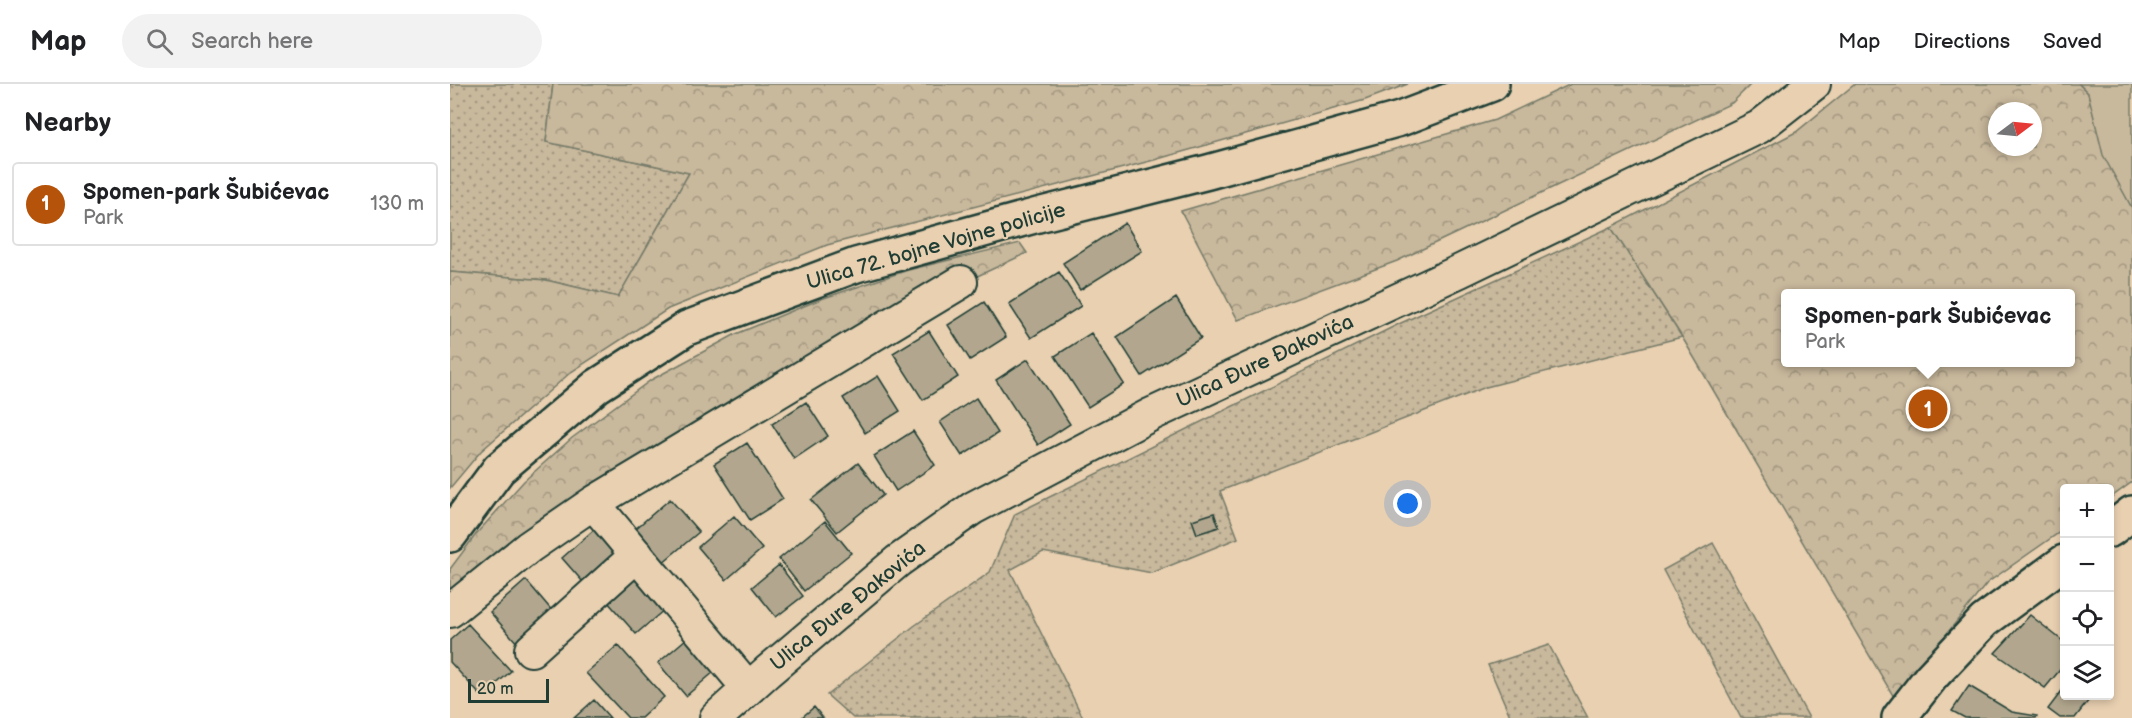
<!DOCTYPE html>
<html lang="en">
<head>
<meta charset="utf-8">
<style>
  :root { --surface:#fff; --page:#f2f2f2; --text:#202124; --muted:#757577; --line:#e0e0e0; --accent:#b45309 }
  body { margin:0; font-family:"Balsamiq Sans",sans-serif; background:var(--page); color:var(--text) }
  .controls { position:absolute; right:18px; bottom:18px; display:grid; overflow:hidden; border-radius:6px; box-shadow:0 3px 9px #0003 }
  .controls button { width:54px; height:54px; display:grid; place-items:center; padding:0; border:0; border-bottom:2px solid var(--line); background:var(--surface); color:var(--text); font:30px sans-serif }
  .compass { position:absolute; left:1538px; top:18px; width:54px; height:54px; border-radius:50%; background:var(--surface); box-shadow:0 3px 9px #0003; rotate:74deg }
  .scale { position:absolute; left:18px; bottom:15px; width:81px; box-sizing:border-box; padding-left:6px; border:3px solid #1f3d34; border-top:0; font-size:16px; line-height:21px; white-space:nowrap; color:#1f3d34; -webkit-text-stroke:4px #e9d0b1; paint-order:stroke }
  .you { position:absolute; left:958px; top:420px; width:21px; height:21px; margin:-15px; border:4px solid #fff; border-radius:50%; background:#1a73e8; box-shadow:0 0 0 9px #1a73e833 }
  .badge { display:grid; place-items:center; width:39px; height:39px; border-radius:50%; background:var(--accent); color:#fff; font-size:20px; font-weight:700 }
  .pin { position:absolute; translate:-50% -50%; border:3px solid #fff; box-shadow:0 2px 6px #0006 }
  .popup { position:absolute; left:1331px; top:205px; width:294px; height:78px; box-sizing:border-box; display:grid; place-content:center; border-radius:6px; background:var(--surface); filter:drop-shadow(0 2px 4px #0005); font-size:20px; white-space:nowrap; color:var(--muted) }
  .popup b { font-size:22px; color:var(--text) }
  .popup::after { content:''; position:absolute; left:50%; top:100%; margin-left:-12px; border:12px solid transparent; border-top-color:var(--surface) }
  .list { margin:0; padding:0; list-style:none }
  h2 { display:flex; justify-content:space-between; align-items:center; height:78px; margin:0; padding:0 24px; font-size:26px }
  h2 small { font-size:20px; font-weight:400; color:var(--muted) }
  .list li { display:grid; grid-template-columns:39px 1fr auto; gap:18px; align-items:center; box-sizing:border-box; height:84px; margin:0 12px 12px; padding:0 12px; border:2px solid var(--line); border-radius:6px }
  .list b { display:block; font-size:22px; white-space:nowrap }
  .list p { margin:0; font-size:20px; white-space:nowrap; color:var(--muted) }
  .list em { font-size:20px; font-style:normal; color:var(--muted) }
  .icon { flex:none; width:33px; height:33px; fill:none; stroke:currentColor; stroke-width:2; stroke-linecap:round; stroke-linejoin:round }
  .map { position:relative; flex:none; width:1682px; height:634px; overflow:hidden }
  header { display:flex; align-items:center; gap:36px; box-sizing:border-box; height:84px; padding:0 30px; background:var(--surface); border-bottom:2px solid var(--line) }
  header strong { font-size:28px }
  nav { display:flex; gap:33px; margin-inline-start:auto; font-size:21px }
  .search { width:420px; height:54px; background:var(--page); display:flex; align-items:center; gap:15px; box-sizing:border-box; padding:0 21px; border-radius:33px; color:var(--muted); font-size:22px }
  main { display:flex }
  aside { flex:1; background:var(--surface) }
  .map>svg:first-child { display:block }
</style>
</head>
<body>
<header>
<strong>Map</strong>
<div class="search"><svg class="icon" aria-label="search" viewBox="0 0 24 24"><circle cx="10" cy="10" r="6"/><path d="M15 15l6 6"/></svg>Search here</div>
<nav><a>Map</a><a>Directions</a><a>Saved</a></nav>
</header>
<main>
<aside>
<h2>Nearby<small></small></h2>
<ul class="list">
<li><span class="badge">1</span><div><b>Spomen-park Šubićevac</b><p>Park</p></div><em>130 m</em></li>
</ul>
</aside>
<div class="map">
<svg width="1682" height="634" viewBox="0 0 1682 634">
  <defs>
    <pattern id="grass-dots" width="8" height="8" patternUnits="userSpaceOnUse" patternTransform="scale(1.5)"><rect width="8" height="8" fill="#c8b89c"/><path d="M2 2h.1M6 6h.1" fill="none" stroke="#a29780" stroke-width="1.8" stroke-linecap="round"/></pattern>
    <pattern id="forest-crowns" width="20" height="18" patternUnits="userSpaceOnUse" patternTransform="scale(1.5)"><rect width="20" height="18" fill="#c8b89c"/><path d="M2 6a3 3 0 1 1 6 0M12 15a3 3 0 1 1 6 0" fill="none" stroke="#a29780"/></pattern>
  </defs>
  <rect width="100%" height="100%" fill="#e9d0b1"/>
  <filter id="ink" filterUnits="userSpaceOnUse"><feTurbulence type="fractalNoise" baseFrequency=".0167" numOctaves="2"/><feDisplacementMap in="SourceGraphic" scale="12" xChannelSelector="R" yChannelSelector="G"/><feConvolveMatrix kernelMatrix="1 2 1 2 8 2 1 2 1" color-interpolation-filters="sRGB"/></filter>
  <g filter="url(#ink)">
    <path fill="url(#grass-dots)" stroke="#747a68" stroke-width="1.5" d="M0,0H103L96,58L239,89L168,213L96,196L0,188Z
      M1161,143L1232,253L1036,303L770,407L788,454L702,489L593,468L560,486L633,634H403L377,611L464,542L540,488L565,430L951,239Z
      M1263,459L1359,634H1291L1213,486Z
      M1099,561L1138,634H1061L1038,581Z"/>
    <path fill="url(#forest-crowns)" stroke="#747a68" stroke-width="1.5" fill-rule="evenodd" d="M103,0H958L915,16L704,76L377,161L218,225L121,288L31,367L0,404V188L96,196L168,213L239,89L96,58Z
      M1121,0H1301L1282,19L947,177L788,236L731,127L1045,36Z
      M1405,0H1629L1638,9L1654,71L1682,124V398L1660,414V404H1614V445L1537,499L1445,615L1232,253L1161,143L1346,48ZM1547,27H1583V63H1547ZM1336,210H1621V278H1336Z
      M570,159L577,169L465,221L0,514V485L27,449L74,397L122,354L201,296L286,250L371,215L458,186Z"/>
    <path fill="#c8b89c" stroke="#747a68" stroke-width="1.5" d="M1629,0H1682V124L1653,71L1638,9Z"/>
    <path fill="#b2a78e" stroke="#1f3d34" stroke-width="1.5" d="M675,139L692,167L630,206L613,179Z
      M609,188L631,222L581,254L559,220Z
      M726,214L751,254L692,292L667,253Z
      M534,218L556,253L520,276L498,241Z
      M479,247L508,293L473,316L443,269Z
      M641,249L674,300L638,323L605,272Z
      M578,275L620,340L588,361L546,296Z
      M428,292L450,327L415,349L393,314Z
      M526,314L548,349L512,372L490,338Z
      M356,318L378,352L344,375L322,340Z
      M463,347L485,381L446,407L424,372Z
      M297,359L333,415L300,436L264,380Z
      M408,379L433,411L387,448L361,416Z
      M220,415L249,448L212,479L184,446Z
      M764,429L769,443L747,450L742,436Z
      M284,432L312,465L276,496L248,463Z
      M375,437L401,469L354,507L329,475Z
      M148,442L176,475L140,506L112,474Z
      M329,481L353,512L326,533L302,503Z
      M193,486L222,519L186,550L157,517Z
      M76,496L104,529L68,560L40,528Z
      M1580,531L1614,558V581L1595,604L1545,569Z
      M18,540L61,587L32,613L0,578V556Z
      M244,548L272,581L236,612L208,579Z
      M168,561L214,613L191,634H178L136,589Z
      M1519,602L1562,628L1587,632L1586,634H1515L1502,627Z
      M1614,604V612H1642L1625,634H1610L1598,625Z
      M144,616L160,634H124Z
      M364,623L373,634H351Z"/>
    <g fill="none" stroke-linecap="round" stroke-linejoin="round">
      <g stroke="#1f3d34" stroke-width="36">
        <path id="minor" d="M143,419L298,604
          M0,527L79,463L143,419L511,198
          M81,566L187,471
          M266,634L317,588L448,477L523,424L702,330L1010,187L1309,43L1364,0"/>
      </g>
      <g stroke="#1f3d34" stroke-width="38">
        <path id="tertiary" d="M1660,446L1682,429
          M1449,634L1481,593L1534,537L1614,478"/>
      </g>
      <g stroke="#1f3d34" stroke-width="38">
        <path id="primary" d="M0,451L49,385L147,302L237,244L406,181L588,131L758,88L950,35L1042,0"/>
      </g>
      <use href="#minor" stroke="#e9d0b1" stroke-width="32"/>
      <use href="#tertiary" stroke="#e9d0b1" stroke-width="33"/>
      <use href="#primary" stroke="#e9d0b1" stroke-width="33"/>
    </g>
  </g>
  <g text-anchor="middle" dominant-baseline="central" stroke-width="4.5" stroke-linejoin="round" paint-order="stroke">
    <g font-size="21" fill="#1f3d34" stroke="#e9d0b1">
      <text transform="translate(486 162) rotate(-16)">Ulica 72. bojne Vojne policije</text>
      <text transform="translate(815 277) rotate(-25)">Ulica Đure Đakovića</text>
      <text transform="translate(398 522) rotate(-39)">Ulica Đure Đakovića</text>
    </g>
  </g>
</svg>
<div class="controls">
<button>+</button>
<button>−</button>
<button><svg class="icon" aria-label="locate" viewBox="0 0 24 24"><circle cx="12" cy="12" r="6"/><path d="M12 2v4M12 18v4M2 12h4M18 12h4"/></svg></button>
<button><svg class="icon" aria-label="layers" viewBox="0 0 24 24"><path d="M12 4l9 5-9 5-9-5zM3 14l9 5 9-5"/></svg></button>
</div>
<svg class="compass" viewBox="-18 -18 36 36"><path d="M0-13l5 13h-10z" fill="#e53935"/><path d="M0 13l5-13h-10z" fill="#757577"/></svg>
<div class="scale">20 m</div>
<div class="you"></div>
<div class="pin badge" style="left:1478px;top:325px">1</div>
<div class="popup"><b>Spomen-park Šubićevac</b>Park</div>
</div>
</main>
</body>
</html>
